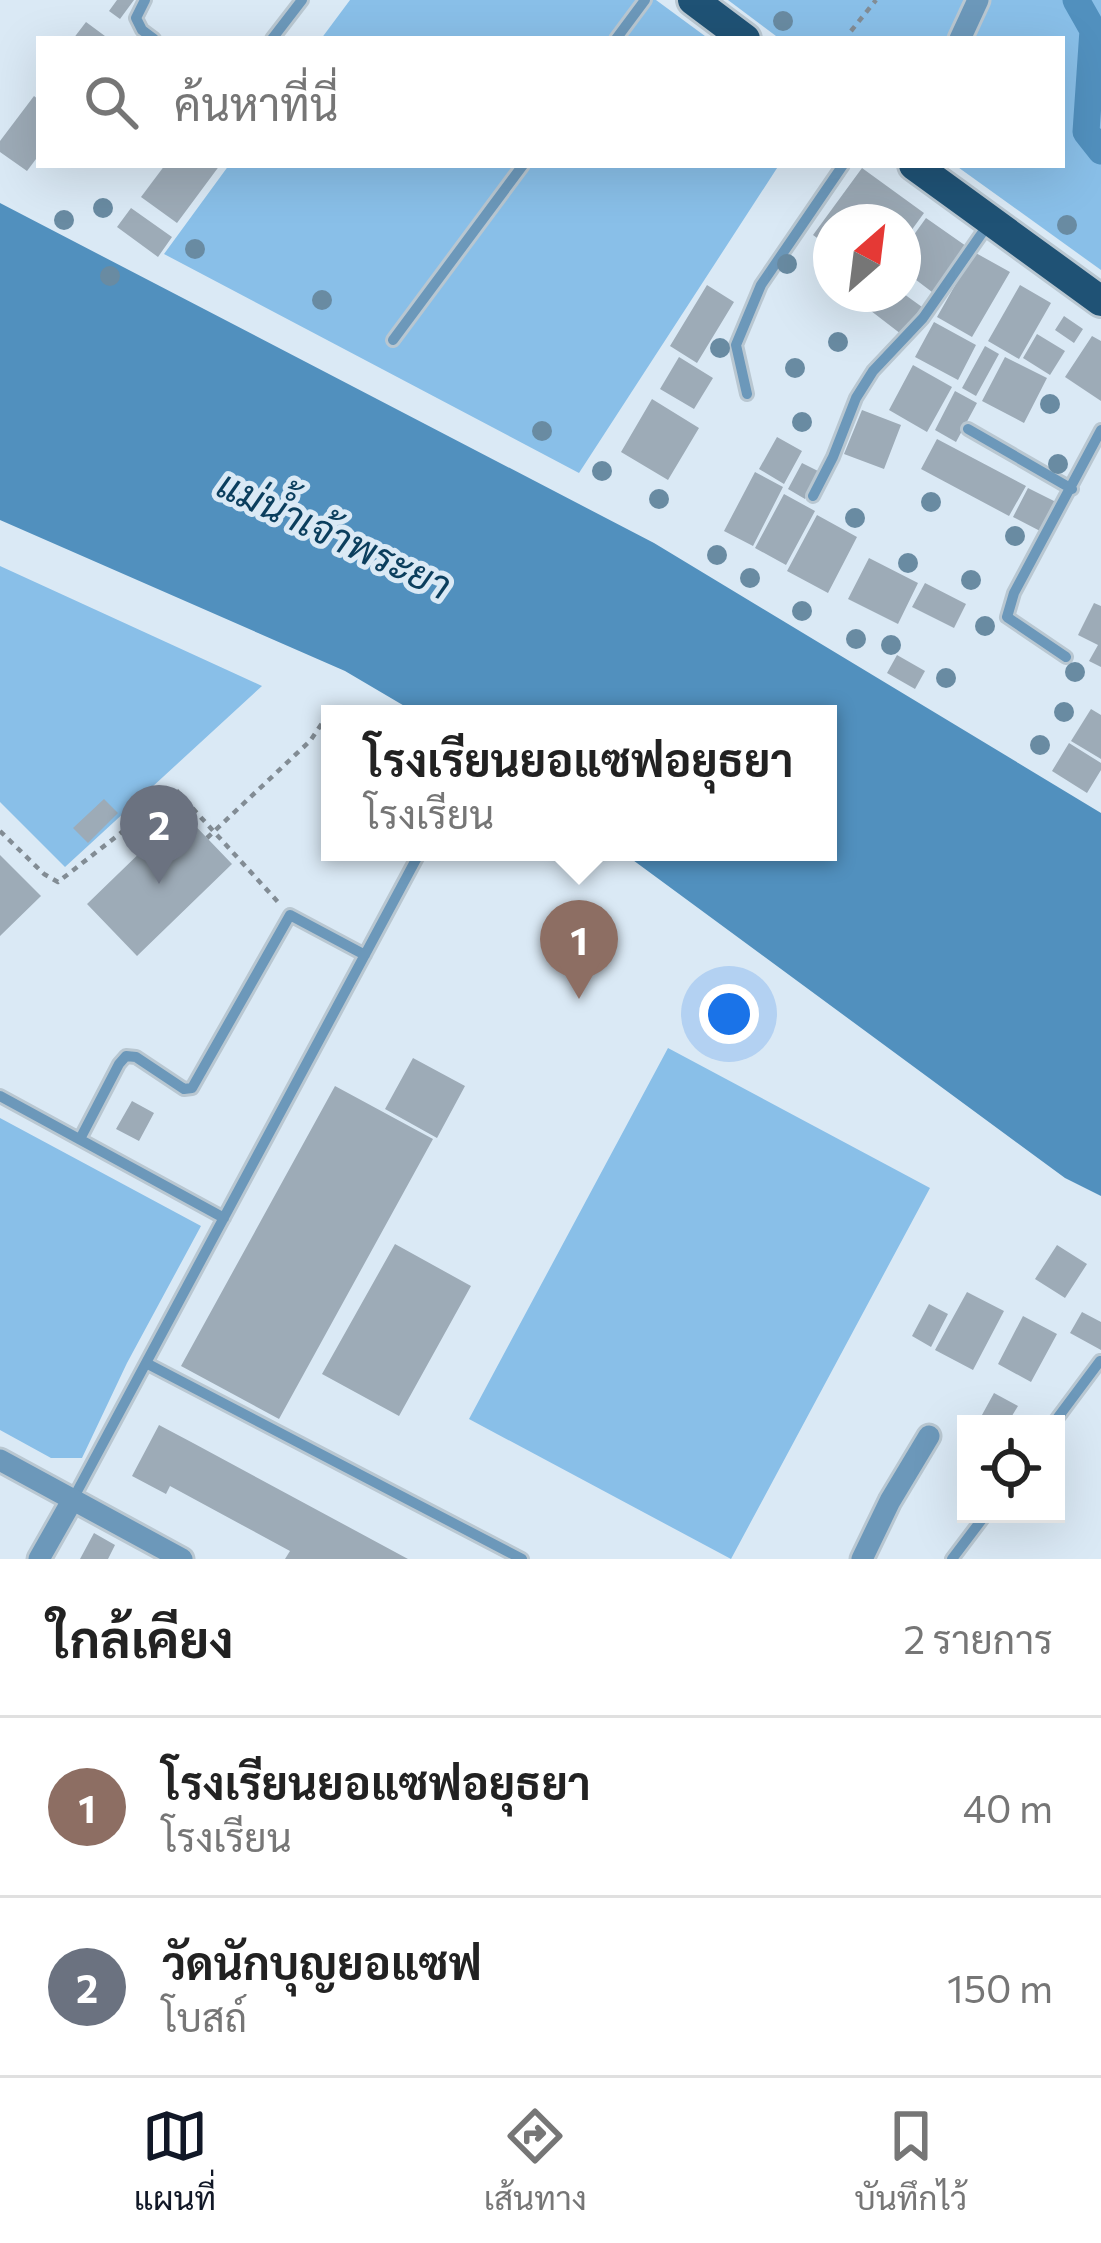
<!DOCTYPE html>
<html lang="th">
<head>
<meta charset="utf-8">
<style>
  :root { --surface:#fff; --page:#f6f6f6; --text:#222; --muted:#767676; --line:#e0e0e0; --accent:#111827 }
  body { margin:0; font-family:Commissioner,Sarabun,sans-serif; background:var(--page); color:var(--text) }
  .controls { position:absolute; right:36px; bottom:36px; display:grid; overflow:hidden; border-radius:0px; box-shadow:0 12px 48px #0002 }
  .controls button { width:108px; height:108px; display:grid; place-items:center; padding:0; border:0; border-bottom:3px solid var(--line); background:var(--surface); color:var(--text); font:60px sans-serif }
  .compass { position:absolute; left:813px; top:204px; width:108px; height:108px; border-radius:50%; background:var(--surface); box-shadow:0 12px 48px #0002; rotate:28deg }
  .you { position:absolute; left:729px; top:1014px; width:42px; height:42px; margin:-30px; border:9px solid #fff; border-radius:50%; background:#1a73e8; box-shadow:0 0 0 18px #1a73e833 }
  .badge { display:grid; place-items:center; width:78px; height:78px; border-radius:50%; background:var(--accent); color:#fff; font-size:39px; font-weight:700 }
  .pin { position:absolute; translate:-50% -99px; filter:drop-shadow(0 3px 6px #0008) }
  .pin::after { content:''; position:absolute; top:63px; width:42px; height:36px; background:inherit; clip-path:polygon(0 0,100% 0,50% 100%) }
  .popup { position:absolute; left:321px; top:705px; width:516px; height:156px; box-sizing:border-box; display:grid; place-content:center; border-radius:0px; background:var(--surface); filter:drop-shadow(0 3px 9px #0005); font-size:39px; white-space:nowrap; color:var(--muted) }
  .popup b { font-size:45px; color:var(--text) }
  .popup::after { content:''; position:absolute; left:50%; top:100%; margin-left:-24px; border:24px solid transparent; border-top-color:var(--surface) }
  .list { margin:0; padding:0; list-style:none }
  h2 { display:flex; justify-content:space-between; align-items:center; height:156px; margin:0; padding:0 48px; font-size:51px }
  h2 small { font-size:39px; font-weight:400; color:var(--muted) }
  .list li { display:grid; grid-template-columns:78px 1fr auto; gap:36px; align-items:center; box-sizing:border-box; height:180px; padding:0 48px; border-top:3px solid var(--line) }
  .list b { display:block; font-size:45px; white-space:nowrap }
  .list p { margin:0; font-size:39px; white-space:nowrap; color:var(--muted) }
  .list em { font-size:39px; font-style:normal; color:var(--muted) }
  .icon { flex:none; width:66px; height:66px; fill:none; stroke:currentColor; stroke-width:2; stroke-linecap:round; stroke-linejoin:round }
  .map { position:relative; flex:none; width:1101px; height:1559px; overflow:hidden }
  .search { position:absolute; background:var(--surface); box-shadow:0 12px 48px #0002; left:36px; right:36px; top:36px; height:132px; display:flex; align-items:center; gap:30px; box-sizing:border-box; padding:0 42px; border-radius:0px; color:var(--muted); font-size:45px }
  .sheet { height:516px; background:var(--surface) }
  nav { display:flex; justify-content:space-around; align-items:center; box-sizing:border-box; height:168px; border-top:3px solid var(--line); background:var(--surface); font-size:33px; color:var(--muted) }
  nav a { display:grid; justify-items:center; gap:6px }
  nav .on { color:var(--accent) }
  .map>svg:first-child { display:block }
</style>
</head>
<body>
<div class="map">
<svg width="1101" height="1559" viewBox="0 0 1101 1559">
  <rect width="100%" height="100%" fill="#dae9f5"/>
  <path fill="#89bfe8" d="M350,0H656L709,39H321Z
    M728,0H1101V270L955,165H1062V39H780Z
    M229,165H779L579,473L164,254Z
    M0,566L262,686L65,867L0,802Z
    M668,1048L930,1188L731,1559L469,1419Z
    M0,1118L201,1226L127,1363L82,1458H51L0,1430Z"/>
  <path fill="#5190be" d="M0,203L654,543L1101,813V1196L1065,1178L622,852H828V714H418L345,671L0,520Z"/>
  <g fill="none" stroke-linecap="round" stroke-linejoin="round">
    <path stroke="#5190be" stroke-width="27" d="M1076,0L1093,30L1086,132L1101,151"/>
  </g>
  <path fill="#9dabb7" d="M117,0H134L120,19L109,11Z
    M86,22L109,39H73Z
    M34,96L39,100V155L27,171L0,152V141Z
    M165,165H220L177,223L141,197Z
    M862,168L924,213L903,242V222H831V248L813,235Z
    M131,208L172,237L158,257L117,227Z
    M926,218L966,246L932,292L903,270V250Z
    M974,252L1010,272L972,337L937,317Z
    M707,285L734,302L697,363L670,346Z
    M1020,285L1051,303L1019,359L988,341Z
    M869,294H904L922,307L901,334L862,304Z
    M1064,316L1083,329L1074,343L1055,330Z
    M934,322L976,345L958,380L915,357Z
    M1037,334L1065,351L1050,375L1023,358Z
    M1092,336L1101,341V401L1065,377Z
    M985,346L999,354L976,396L962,388Z
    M679,357L713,378L694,409L660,389Z
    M1005,357L1047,378L1024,423L982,401Z
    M913,365L952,387L927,432L889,410Z
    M955,391L977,403L956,442L935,430Z
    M652,399L699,428L668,480L621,452Z
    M862,410L901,425L884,469L844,454Z
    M777,437L802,451L784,484L759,469Z
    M937,439L1026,486L1009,516L921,469Z
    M802,463L820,472L805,499L788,489Z
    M755,472L783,487L753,546L724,531Z
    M1028,488L1058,503L1042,532L1013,517Z
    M784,494L815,511L786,565L755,548Z
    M817,515L857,537L828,593L787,571Z
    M869,558L918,583L898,624L848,599Z
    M925,583L966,604L954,628L912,607Z
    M1094,603L1101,606V667L1089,661L1098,645L1078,635Z
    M897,655L925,671L915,689L887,673Z
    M1091,709L1101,715V759L1071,741Z
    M1069,743L1101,763V770L1087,793L1052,771Z
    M104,799L118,813L88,843L73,828Z
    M182,812L232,864L137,956L87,904Z
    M0,855L41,896L0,936Z
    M413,1058L465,1086L437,1138L385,1109Z
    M335,1086L433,1139L279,1419L181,1366Z
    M132,1101L154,1113L139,1141L116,1129Z
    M395,1244L471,1286L399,1416L322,1374Z
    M1057,1245L1087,1264L1065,1298L1035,1279Z
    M967,1292L1004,1311L973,1370L935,1350Z
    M929,1304L948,1314L931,1347L912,1336Z
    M1082,1312L1101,1322V1350L1070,1333Z
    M1023,1316L1057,1334L1031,1382L998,1364Z
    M994,1393L1018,1406L1007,1424H977Z
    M159,1425L193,1443L408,1559H285L290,1551L170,1486L166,1494L132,1476Z
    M94,1533L115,1545L108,1559H80Z"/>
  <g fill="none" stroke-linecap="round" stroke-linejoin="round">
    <g stroke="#b9c7d1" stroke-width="16">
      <path id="lane" d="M145,0L136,18L142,30L154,39
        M272,39L302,0
        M616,39L645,0
        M393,340L523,165
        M747,394L736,345L761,285L843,165
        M968,429L1072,489
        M813,496L833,457L856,398L873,371L923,318L989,223
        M1066,657L1007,617L1014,593L1101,430
        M0,1096L224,1218
        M80,1139L119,1064L126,1056L136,1057L184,1089L192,1088L290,915L365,955
        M146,1363L522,1559
        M1053,1424L1100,1361
        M73,1499L420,852
        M952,1559L986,1514"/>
    </g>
    <g stroke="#b9c7d1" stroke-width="27">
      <path id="street" d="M960,39L978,0
        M0,1460L182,1559
        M39,1559L73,1499
        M862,1559L890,1501L929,1436"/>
    </g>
    <g stroke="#b9c7d1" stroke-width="36">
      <path id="primary" d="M693,0L745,39
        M914,165L1101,301"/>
    </g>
    <path stroke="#828c94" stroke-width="4.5" stroke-dasharray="6 6" stroke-linecap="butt" d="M851,31L876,0
      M0,831L44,874L58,882L176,790L278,902
      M207,838L310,741L329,713"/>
    <use href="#lane" stroke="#6c98ba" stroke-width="10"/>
    <use href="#street" stroke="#6c98ba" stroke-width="21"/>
    <use href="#primary" stroke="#1f5275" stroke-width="30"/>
  </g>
  <g fill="#698ba2">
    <circle cx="783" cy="21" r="10"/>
    <circle cx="103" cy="208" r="10"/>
    <circle cx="64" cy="220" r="10"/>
    <circle cx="1067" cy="225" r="10"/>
    <circle cx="195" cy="249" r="10"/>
    <circle cx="787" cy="264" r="10"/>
    <circle cx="110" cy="276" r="10"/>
    <circle cx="322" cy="300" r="10"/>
    <circle cx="838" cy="342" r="10"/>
    <circle cx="720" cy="348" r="10"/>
    <circle cx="795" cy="368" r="10"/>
    <circle cx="1050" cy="404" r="10"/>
    <circle cx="802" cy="422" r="10"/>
    <circle cx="542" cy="431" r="10"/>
    <circle cx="1058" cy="464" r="10"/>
    <circle cx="602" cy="471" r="10"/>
    <circle cx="659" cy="499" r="10"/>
    <circle cx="931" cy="502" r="10"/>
    <circle cx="855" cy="518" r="10"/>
    <circle cx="1015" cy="536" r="10"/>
    <circle cx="717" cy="555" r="10"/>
    <circle cx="908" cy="563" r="10"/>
    <circle cx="750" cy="578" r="10"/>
    <circle cx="971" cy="580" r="10"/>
    <circle cx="802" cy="611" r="10"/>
    <circle cx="985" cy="626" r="10"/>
    <circle cx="856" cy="639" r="10"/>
    <circle cx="891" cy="645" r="10"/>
    <circle cx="1075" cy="672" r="10"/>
    <circle cx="946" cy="678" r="10"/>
    <circle cx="1064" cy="712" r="10"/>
    <circle cx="1040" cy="745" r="10"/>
  </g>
  <g text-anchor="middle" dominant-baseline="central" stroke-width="10" stroke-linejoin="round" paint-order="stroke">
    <g font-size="39" font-style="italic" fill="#0b3e5d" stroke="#dae9f5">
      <text transform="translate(335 533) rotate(25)">แม่น้ำเจ้าพระยา</text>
    </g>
  </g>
</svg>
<div class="controls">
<button><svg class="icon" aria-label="locate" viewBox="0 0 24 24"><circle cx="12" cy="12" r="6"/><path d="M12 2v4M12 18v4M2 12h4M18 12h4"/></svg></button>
</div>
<svg class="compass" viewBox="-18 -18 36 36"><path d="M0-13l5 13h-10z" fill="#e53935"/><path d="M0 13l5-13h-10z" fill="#767676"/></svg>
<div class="you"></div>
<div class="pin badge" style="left:579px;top:999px;background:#8d6e63">1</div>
<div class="popup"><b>โรงเรียนยอแซฟอยุธยา</b>โรงเรียน</div>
<div class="pin badge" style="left:159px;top:884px;background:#6b7280">2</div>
<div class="search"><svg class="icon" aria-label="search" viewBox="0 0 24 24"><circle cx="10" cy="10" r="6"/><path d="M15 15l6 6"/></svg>ค้นหาที่นี่</div>
</div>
<section class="sheet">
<h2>ใกล้เคียง<small>2 รายการ</small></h2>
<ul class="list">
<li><span class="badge" style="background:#8d6e63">1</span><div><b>โรงเรียนยอแซฟอยุธยา</b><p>โรงเรียน</p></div><em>40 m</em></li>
<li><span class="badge" style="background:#6b7280">2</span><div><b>วัดนักบุญยอแซฟ</b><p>โบสถ์</p></div><em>150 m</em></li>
</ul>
</section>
<nav>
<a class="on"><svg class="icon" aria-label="map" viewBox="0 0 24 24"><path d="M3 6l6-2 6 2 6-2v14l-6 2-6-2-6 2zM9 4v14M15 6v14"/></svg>แผนที่</a>
<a><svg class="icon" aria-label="directions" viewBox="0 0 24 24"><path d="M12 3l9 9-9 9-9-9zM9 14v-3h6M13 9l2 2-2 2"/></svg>เส้นทาง</a>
<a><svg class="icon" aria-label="saved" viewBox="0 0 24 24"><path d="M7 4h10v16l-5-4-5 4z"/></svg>บันทึกไว้</a>
</nav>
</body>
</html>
